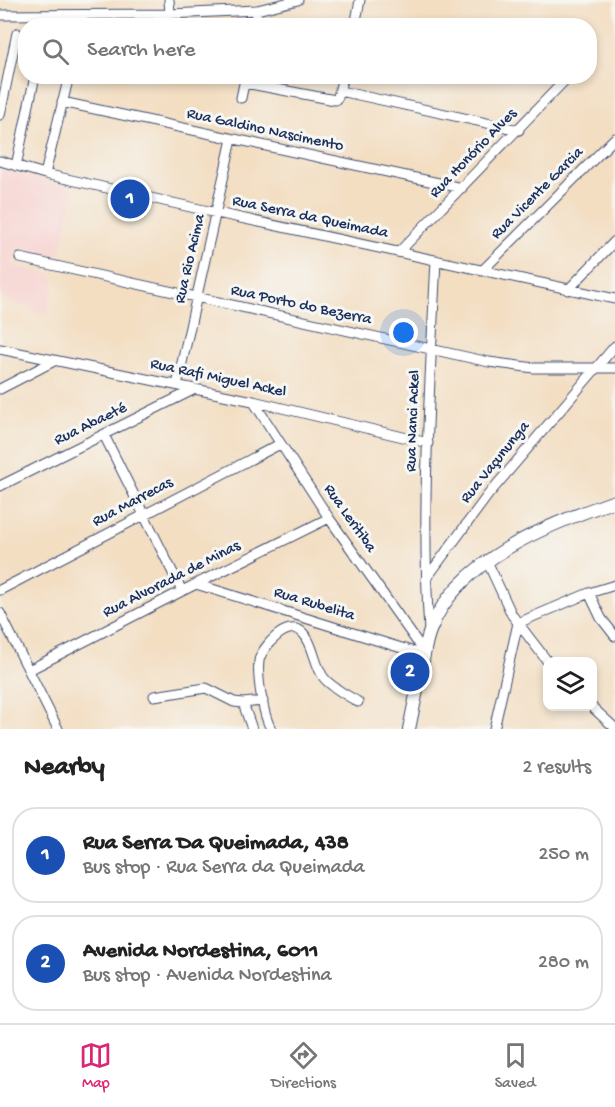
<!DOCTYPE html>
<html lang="en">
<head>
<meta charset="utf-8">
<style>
  :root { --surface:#fff; --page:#f2f2f2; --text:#222; --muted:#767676; --line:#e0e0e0; --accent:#db2777 }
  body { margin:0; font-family:"Gochi Hand",sans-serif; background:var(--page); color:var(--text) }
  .controls { position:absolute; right:18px; bottom:18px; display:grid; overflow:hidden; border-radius:12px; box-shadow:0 3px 9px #0003 }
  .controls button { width:54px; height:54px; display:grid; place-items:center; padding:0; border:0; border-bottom:2px solid var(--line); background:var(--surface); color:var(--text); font:30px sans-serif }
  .you { position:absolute; left:404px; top:333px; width:21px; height:21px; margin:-15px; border:4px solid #fff; border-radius:50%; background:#1a73e8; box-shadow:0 0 0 9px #1a73e833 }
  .badge { display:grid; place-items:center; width:39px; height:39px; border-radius:50%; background:var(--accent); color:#fff; font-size:20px; font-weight:700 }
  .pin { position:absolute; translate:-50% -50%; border:3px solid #fff; box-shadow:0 2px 6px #0006 }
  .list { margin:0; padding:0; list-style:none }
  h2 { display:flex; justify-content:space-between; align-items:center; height:78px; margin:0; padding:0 24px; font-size:26px }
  h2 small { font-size:20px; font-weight:400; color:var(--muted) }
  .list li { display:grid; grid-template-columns:39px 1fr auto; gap:18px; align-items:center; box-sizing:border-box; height:96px; margin:0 12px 12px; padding:0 12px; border:2px solid var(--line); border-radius:24px }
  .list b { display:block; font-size:22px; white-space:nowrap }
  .list p { margin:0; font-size:20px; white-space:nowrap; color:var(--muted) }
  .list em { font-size:20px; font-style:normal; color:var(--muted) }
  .icon { flex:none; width:33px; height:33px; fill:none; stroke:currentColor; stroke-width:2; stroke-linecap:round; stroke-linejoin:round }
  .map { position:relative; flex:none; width:615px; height:729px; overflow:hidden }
  .search { position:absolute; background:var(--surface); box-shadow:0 3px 9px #0003; left:18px; right:18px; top:18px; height:66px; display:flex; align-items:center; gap:15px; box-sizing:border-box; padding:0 21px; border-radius:24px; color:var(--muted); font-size:22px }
  .sheet { height:294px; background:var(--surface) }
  nav { display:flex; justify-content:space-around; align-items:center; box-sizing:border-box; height:84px; border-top:2px solid var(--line); background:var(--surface); font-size:16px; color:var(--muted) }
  nav a { display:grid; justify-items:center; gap:3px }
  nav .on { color:var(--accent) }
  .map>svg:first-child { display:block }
</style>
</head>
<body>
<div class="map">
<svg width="615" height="729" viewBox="0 0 615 729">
  <rect width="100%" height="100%" fill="#f6f6f2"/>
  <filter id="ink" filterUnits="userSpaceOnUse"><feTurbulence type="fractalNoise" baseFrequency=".0167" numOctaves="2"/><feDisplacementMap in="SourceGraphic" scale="12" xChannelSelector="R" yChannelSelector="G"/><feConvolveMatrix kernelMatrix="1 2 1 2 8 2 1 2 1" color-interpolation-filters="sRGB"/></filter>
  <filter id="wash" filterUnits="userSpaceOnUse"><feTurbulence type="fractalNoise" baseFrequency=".008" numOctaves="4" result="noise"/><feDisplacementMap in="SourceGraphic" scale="24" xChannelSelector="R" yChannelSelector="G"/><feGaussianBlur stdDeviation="1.35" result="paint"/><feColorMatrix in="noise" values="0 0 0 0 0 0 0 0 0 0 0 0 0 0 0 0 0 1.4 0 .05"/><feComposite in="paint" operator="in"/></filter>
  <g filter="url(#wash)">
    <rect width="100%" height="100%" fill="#f3dec2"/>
    <path fill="#f7d0cd" d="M0,167L75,189L59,259L17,248L13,265L55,276L47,314L12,303L0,296Z"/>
  </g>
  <g filter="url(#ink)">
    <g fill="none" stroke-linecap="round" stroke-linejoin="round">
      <g stroke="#3b496d" stroke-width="11">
        <path id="minor" d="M169,0L170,14
          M0,15L170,14L257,10L298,0
          M256,26L257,10
          M355,26L360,0
          M245,83L335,100L338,97L343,76
          M340,91L519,130
          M241,98L245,79
          M62,102L462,188
          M0,115L17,33
          M0,161L45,174L217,213L615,299
          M16,166L35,76
          M45,174L69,76
          M399,252L569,76
          M20,258L489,362L534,368H615
          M482,271L615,138
          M568,290L615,241
          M0,349L253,401L428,443
          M177,385L232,139
          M0,389L54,361
          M253,401L329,518L425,653
          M104,435L182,591
          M0,486L195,389
          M487,561L512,615L548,662
          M426,579L488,495L615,346
          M196,584L424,655
          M0,590L280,444
          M589,593L601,618L615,636
          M0,613L58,729
          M429,631C421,509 430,382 436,260
          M29,670L182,591L329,518
          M154,696L206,688L234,702L243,703L263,701
          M243,703L252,729
          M591,706L615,728
          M271,729C263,715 257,677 259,661C261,648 287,619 302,632C314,643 314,665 324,678C332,688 347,695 358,702
          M494,729L518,623L589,593L615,585"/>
      </g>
      <g stroke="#3b496d" stroke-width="14">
        <path id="secondary" d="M409,729C413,710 417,690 421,671C424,658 425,643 430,631C456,560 549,524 615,501"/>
      </g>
      <use href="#minor" stroke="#fff" stroke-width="9"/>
      <use href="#secondary" stroke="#fff" stroke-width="12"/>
    </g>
  </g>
  <g text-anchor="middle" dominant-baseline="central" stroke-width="6" stroke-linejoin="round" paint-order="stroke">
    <g font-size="16" fill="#1b2f5e" stroke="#f6f6f2">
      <text transform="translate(265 131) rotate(12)">Rua Galdino Nascimento</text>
      <text transform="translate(474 154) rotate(-46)">Rua Honório Alves</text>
      <text transform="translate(538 194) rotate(-45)">Rua Vicente Garcia</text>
      <text transform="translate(310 218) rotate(12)">Rua Serra da Queimada</text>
      <text transform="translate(191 259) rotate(-77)">Rua Rio Acima</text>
      <text transform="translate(301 306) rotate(12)">Rua Porto do Bezerra</text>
      <text transform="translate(218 379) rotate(12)">Rua Rafi Miguel Ackel</text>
      <text transform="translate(414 421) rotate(-88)">Rua Nanci Ackel</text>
      <text transform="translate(91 425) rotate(-26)">Rua Abaeté</text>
      <text transform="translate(496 463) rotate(-51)">Rua Vaçununga</text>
      <text transform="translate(133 503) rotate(-28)">Rua Marrecas</text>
      <text transform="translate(349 519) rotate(55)">Rua Leritiba</text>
      <text transform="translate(172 580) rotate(-27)">Rua Alvorada de Minas</text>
      <text transform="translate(314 605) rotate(17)">Rua Rubelita</text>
    </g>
  </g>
</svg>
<div class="controls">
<button><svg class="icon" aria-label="layers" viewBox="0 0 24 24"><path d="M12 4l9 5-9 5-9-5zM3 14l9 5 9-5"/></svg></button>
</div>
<div class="you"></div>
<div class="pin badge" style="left:130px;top:199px;background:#1a4fb4">1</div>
<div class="pin badge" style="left:410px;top:672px;background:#1a4fb4">2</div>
<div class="search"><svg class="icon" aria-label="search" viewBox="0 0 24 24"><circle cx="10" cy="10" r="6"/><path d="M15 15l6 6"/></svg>Search here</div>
</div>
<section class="sheet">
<h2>Nearby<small>2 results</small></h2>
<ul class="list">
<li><span class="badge" style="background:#1a4fb4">1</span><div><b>Rua Serra Da Queimada, 438</b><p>Bus stop · Rua Serra da Queimada</p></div><em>250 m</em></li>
<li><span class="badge" style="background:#1a4fb4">2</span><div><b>Avenida Nordestina, 6011</b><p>Bus stop · Avenida Nordestina</p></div><em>280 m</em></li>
</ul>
</section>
<nav>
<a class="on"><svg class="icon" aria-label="map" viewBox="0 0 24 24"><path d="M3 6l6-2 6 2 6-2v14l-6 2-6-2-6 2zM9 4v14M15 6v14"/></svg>Map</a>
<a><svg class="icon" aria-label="directions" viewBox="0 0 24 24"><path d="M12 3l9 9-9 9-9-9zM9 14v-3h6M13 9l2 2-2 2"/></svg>Directions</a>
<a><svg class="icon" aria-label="saved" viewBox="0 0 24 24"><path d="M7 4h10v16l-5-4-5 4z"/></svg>Saved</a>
</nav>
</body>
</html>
